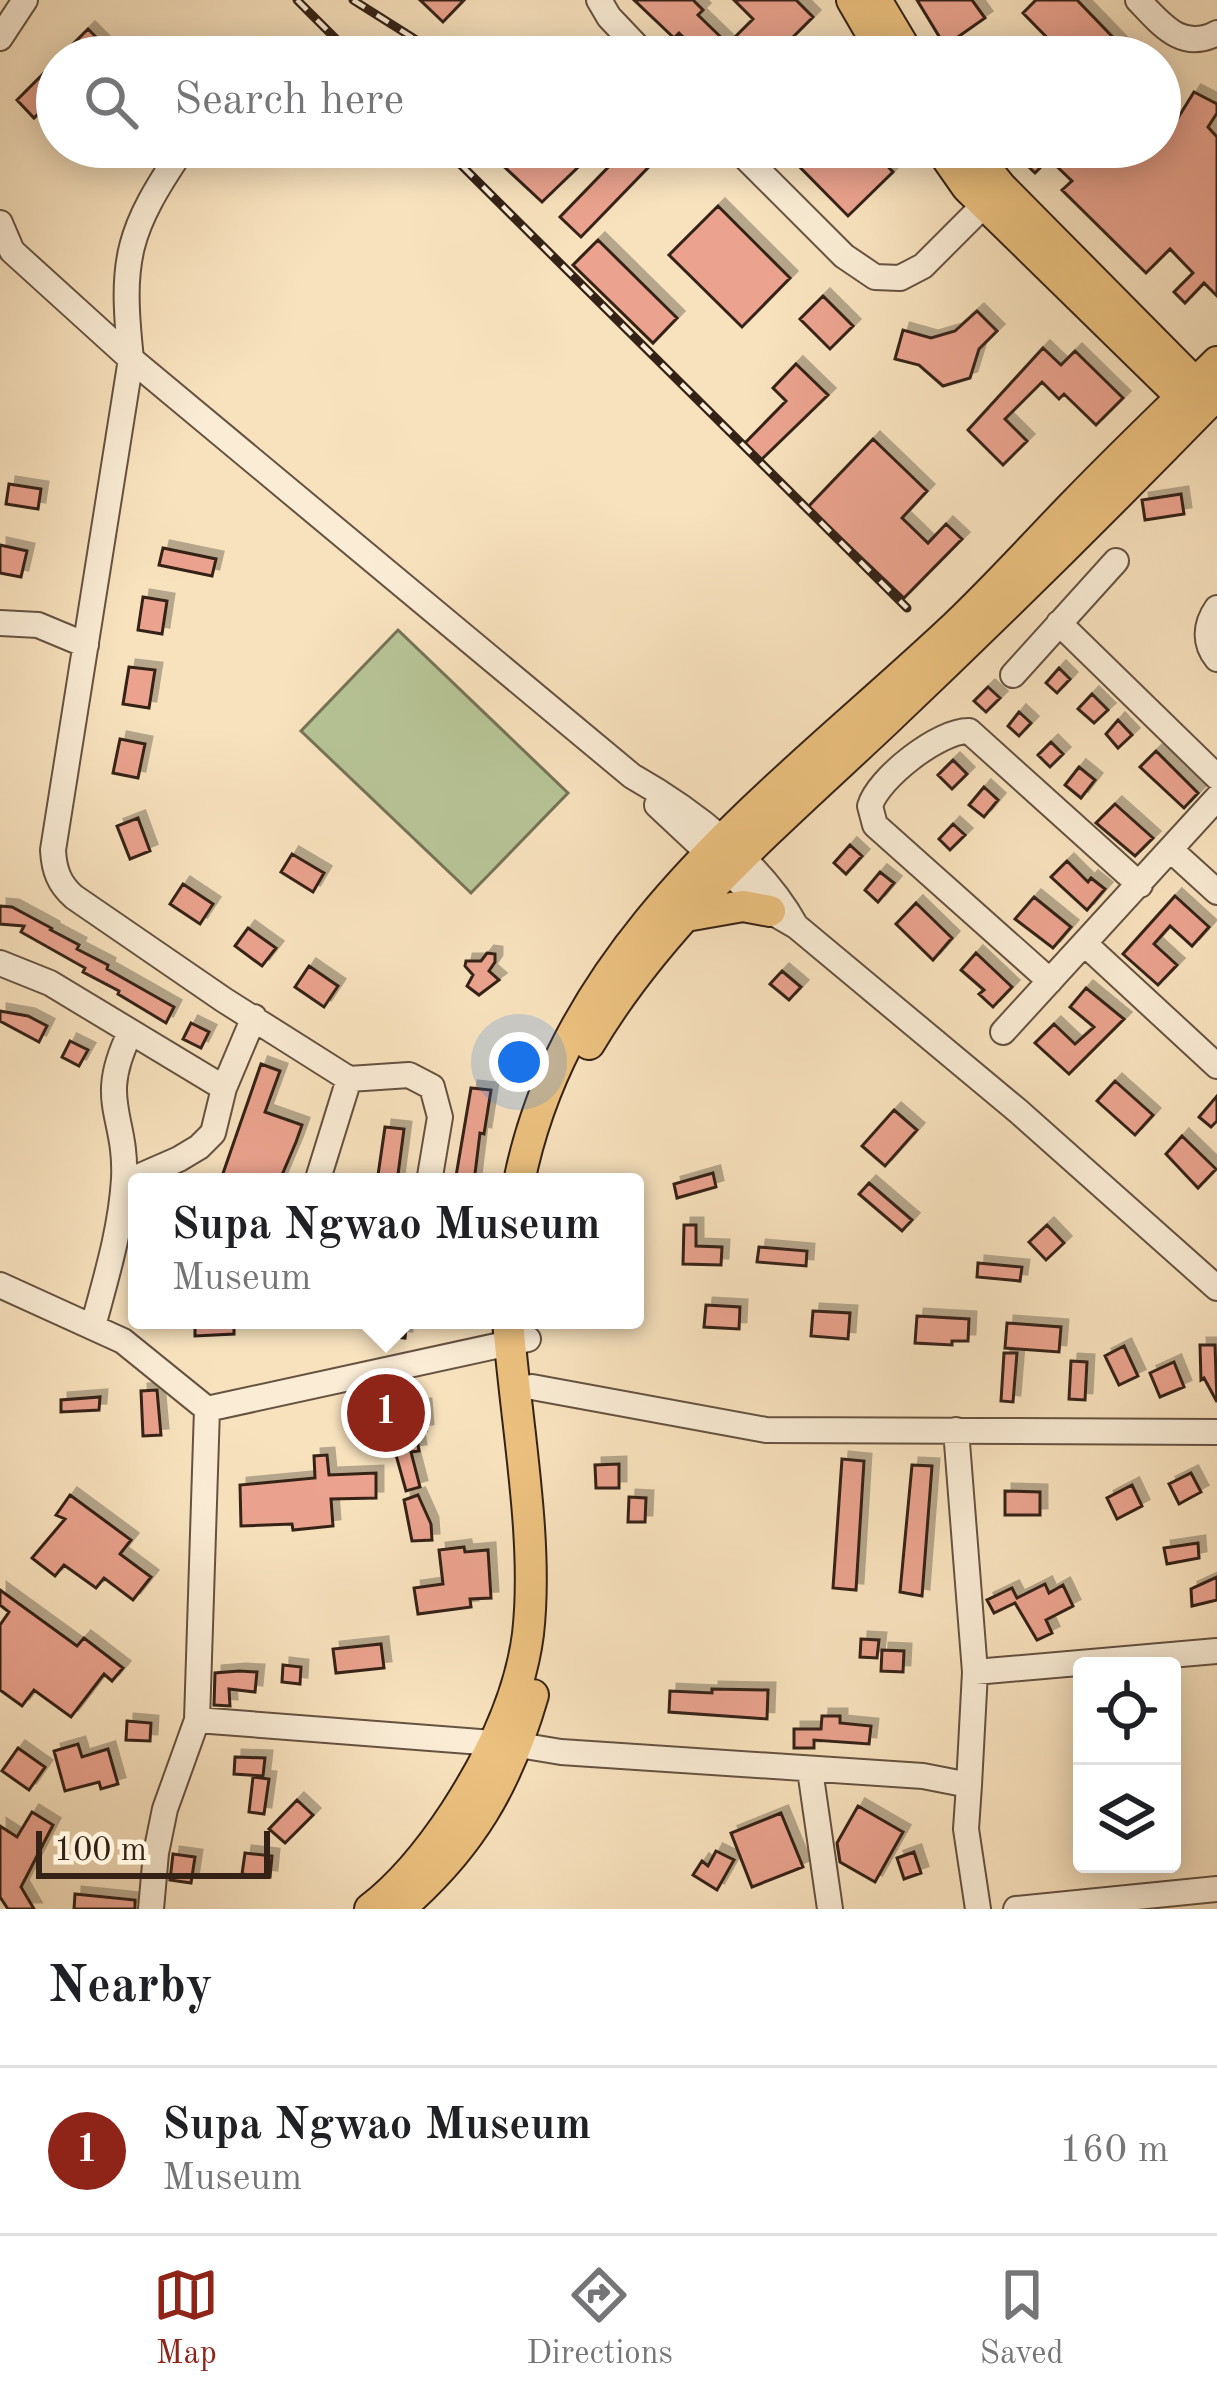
<!DOCTYPE html>
<html lang="en">
<head>
<meta charset="utf-8">
<style>
  :root { --surface:#fff; --page:#f2f2f2; --text:#202124; --muted:#757577; --line:#e0e0e0; --accent:#8f2418 }
  body { margin:0; font-family:"Old Standard TT",serif; background:var(--page); color:var(--text) }
  .controls { position:absolute; right:36px; bottom:36px; display:grid; overflow:hidden; border-radius:12px; box-shadow:0 6px 30px #0003 }
  .controls button { width:108px; height:108px; display:grid; place-items:center; padding:0; border:0; border-bottom:3px solid var(--line); background:var(--surface); color:var(--text); font:60px sans-serif }
  .scale { position:absolute; left:36px; bottom:30px; width:234px; box-sizing:border-box; padding-left:12px; border:6px solid #352216; border-top:0; font-size:33px; line-height:42px; white-space:nowrap; color:#352216; -webkit-text-stroke:9px #faecd5; paint-order:stroke }
  .you { position:absolute; left:519px; top:1062px; width:42px; height:42px; margin:-30px; border:9px solid #fff; border-radius:50%; background:#1a73e8; box-shadow:0 0 0 18px #1a73e833 }
  .badge { display:grid; place-items:center; width:78px; height:78px; border-radius:50%; background:var(--accent); color:#fff; font-size:39px; font-weight:700 }
  .pin { position:absolute; translate:-50% -50%; border:6px solid #fff; box-shadow:0 3px 12px #0006 }
  .popup { position:absolute; left:128px; top:1173px; width:516px; height:156px; box-sizing:border-box; display:grid; place-content:center; border-radius:12px; background:var(--surface); filter:drop-shadow(0 3px 9px #0005); font-size:39px; white-space:nowrap; color:var(--muted) }
  .popup b { font-size:45px; color:var(--text) }
  .popup::after { content:''; position:absolute; left:50%; top:100%; margin-left:-24px; border:24px solid transparent; border-top-color:var(--surface) }
  .list { margin:0; padding:0; list-style:none }
  h2 { display:flex; justify-content:space-between; align-items:center; height:156px; margin:0; padding:0 48px; font-size:51px }
  h2 small { font-size:39px; font-weight:400; color:var(--muted) }
  .list li { display:grid; grid-template-columns:78px 1fr auto; gap:36px; align-items:center; box-sizing:border-box; height:168px; padding:0 48px; border-top:3px solid var(--line) }
  .list b { display:block; font-size:45px; white-space:nowrap }
  .list p { margin:0; font-size:39px; white-space:nowrap; color:var(--muted) }
  .list em { font-size:39px; font-style:normal; color:var(--muted) }
  .icon { flex:none; width:66px; height:66px; fill:none; stroke:currentColor; stroke-width:2; stroke-linecap:round; stroke-linejoin:round }
  .map { position:relative; flex:none; width:1217px; height:1909px; overflow:hidden }
  .search { position:absolute; background:var(--surface); box-shadow:0 6px 30px #0003; left:36px; right:36px; top:36px; height:132px; display:flex; align-items:center; gap:30px; box-sizing:border-box; padding:0 42px; border-radius:66px; color:var(--muted); font-size:45px }
  .sheet { height:324px; background:var(--surface) }
  nav { display:flex; justify-content:space-around; align-items:center; box-sizing:border-box; height:168px; border-top:3px solid var(--line); background:var(--surface); font-size:33px; color:var(--muted) }
  nav a { display:grid; justify-items:center; gap:6px }
  nav .on { color:var(--accent) }
  .map>svg:first-child { display:block }
</style>
</head>
<body>
<div class="map">
<svg width="1217" height="1909" viewBox="0 0 1217 1909">
  <defs>
    <filter id="shadow"><feDropShadow dx="7" dy="-7" stdDeviation="0" flood-color="#0004"/></filter>
  </defs>
  <rect width="100%" height="100%" fill="#f8e2be"/>
  <filter id="stains"><feTurbulence type="fractalNoise" baseFrequency=".00167" numOctaves="4"/><feColorMatrix values="0 0 0 0 .2 0 0 0 0 .09 0 0 0 0 .02 0 0 0 .5 -.17"/></filter>
  <radialGradient id="worn" r=".72"><stop offset=".6" stop-color="#630" stop-opacity="0"/><stop offset="1" stop-color="#630" stop-opacity=".3"/></radialGradient>
  <path fill="#b7c496" stroke="#767356" stroke-width="3" d="M398,630L568,793L471,893L301,731Z"/>
  <path fill="#eba38f" stroke="#352216" stroke-width="3" filter="url(#shadow)" d="M420,0H464L443,22Z
    M634,0H693L703,10L698,15L728,44L753,19L734,0H796L813,17L773,57H704L679,33L674,38Z
    M917,0H972L985,18L945,46Z
    M1036,0H1077L1132,57H1066L1023,13Z
    M88,29L105,46L95,57H60Z
    M57,60V95L34,118L17,100Z
    M1194,92L1217,104V113L1208,127L1217,137V296L1204,283L1185,303L1174,292L1193,273L1170,249L1146,273L1062,190L1072,181L1049,159L1035,173L1008,147H1132L1143,158L1154,147H1160Z
    M483,147H528L543,160L557,147H599L542,202Z
    M609,147H668L581,237L560,217L619,156Z
    M780,147H869L893,172L848,216Z
    M718,206L790,278L742,327L669,255Z
    M598,240L677,318L653,343L573,265Z
    M823,296L853,326L830,349L800,319Z
    M977,311L997,331L979,349L970,378L943,386L919,365L895,359L903,330L931,338L955,331Z
    M1043,348L1061,365L1075,351L1123,398L1096,425L1064,394L1059,399L1042,382L1005,419L1027,441L1003,465L968,430Z
    M796,364L828,395L761,460L744,444L786,401L773,388Z
    M873,439L927,491L902,518L928,543L946,524L962,539L904,598L808,507Z
    M9,484L41,489L38,509L6,504Z
    M1181,494L1184,514L1145,520L1142,500Z
    M0,545L27,551L21,577L0,573Z
    M163,548L216,559L212,576L159,565Z
    M143,597L167,601L162,634L138,630Z
    M129,667L155,670L149,708L123,704Z
    M1059,668L1070,679L1057,693L1046,683Z
    M988,687L1000,698L986,712L974,701Z
    M1092,694L1108,710L1094,723L1078,709Z
    M1019,712L1031,723L1019,736L1008,726Z
    M1118,720L1132,735L1118,748L1106,734Z
    M120,739L145,744L138,778L113,773Z
    M1051,742L1063,754L1050,767L1038,755Z
    M1156,751L1198,793L1184,808L1140,767Z
    M953,760L967,774L952,789L938,775Z
    M1079,767L1095,780L1081,798L1065,785Z
    M984,787L998,800L984,817L969,805Z
    M1115,804L1153,838L1135,856L1096,823Z
    M138,818L150,851L130,859L117,826Z
    M953,824L965,835L950,850L939,839Z
    M850,845L862,856L846,874L834,863Z
    M292,854L324,873L313,892L281,872Z
    M1067,861L1088,882L1091,878L1105,889L1087,910L1051,877Z
    M880,872L894,883L878,902L865,890Z
    M183,884L213,904L200,924L170,904Z
    M1175,896L1209,927L1192,946L1170,926L1154,944L1177,965L1158,985L1123,954Z
    M1034,897L1071,927L1053,948L1015,919Z
    M916,903L952,938L933,960L896,924Z
    M0,906L12,907L53,929H49L79,945L77,949L108,965L107,969L174,1007L166,1023L118,994L119,991L83,972L85,968L21,932L24,926L0,924Z
    M248,928L276,948L262,966L235,946Z
    M487,953L495,954V962L489,971L499,980L479,995L467,986L473,975L465,966L466,961H481Z
    M976,953L1012,987L993,1007L979,994L984,990L961,970Z
    M309,966L338,986L324,1007L295,987Z
    M782,971L801,987L789,1000L770,984Z
    M1086,988L1124,1019L1069,1074L1035,1043L1054,1024L1075,1044L1094,1027L1070,1007Z
    M0,1011L28,1016L47,1026L39,1042L0,1021Z
    M191,1023L209,1032L201,1048L183,1039Z
    M70,1041L88,1050L79,1066L62,1057Z
    M261,1064L280,1071L265,1112L302,1125L296,1142L279,1182H220Z
    M1115,1081L1153,1115L1135,1135L1097,1101Z
    M471,1088L491,1090L484,1134L480,1133L474,1182H455Z
    M1217,1096V1121L1211,1127L1199,1117Z
    M894,1110L917,1130L885,1166L862,1146Z
    M385,1127L404,1129L397,1182H377Z
    M1182,1136L1216,1169L1198,1188L1166,1154Z
    M713,1173L716,1187L677,1198L674,1184Z
    M869,1183L912,1220L902,1231L859,1194Z
    M684,1225H696V1246L722,1247L721,1265L683,1264Z
    M1047,1225L1064,1243L1046,1260L1029,1242Z
    M759,1247L807,1251L806,1266L757,1262Z
    M978,1263L1022,1267L1020,1281L977,1277Z
    M706,1305L740,1307L739,1329L704,1327Z
    M813,1311L850,1313L848,1339L811,1336Z
    M917,1316L969,1319L968,1341H952V1345L915,1343Z
    M195,1320H234V1334L195,1336Z
    M387,1320H407L405,1338L385,1336Z
    M1007,1323L1061,1327L1059,1352L1005,1348Z
    M1200,1345H1215L1217,1402L1204,1378L1201,1380Z
    M1124,1346L1138,1376L1119,1385L1105,1356Z
    M1004,1353H1017L1013,1402L1001,1401Z
    M1071,1361L1087,1362L1085,1400L1069,1399Z
    M1174,1362L1184,1387L1160,1397L1150,1373Z
    M157,1390L161,1435L143,1436L141,1391Z
    M100,1397L99,1410L61,1412V1400Z
    M424,1406L426,1431L416,1432L419,1451L411,1452L420,1487L406,1491L396,1455L392,1408Z
    M327,1455L329,1475L376,1473V1498L331,1499L333,1526L293,1530L292,1524L241,1526L240,1485L315,1478L314,1456Z
    M842,1459L864,1461L856,1590L833,1588Z
    M619,1464V1488H596L595,1465Z
    M912,1465L932,1466L922,1596L900,1592Z
    M1191,1473L1201,1492L1179,1504L1169,1484Z
    M1132,1485L1142,1506L1117,1519L1107,1498Z
    M1005,1491L1040,1492V1515H1005Z
    M70,1495L131,1540L120,1554L151,1577L133,1600L104,1578L96,1588L64,1565L55,1576L32,1558L65,1519L56,1515Z
    M418,1495L431,1524L432,1540L412,1541L404,1500Z
    M629,1497L646,1498L645,1522H628Z
    M1198,1543L1199,1558L1167,1564L1164,1548Z
    M464,1547L465,1552L488,1550L491,1598L470,1599L471,1607L418,1614L414,1588L443,1584L439,1550Z
    M1217,1577V1600L1192,1606L1191,1589Z
    M1045,1584L1049,1593L1063,1585L1073,1606L1046,1620L1052,1633L1037,1640L1015,1603L994,1613L987,1600L1012,1588L1017,1598Z
    M0,1590L77,1646L84,1638L123,1668L112,1681L104,1674L71,1717L34,1690L22,1706L0,1690V1625L9,1612L0,1605Z
    M861,1639L879,1640L877,1658L860,1657Z
    M381,1644L384,1668L336,1673L333,1649Z
    M882,1650L904,1651L903,1672L881,1671Z
    M283,1665L301,1667L300,1684L282,1682Z
    M239,1671L257,1672L255,1692L229,1689L230,1706L214,1705L215,1673Z
    M712,1689L768,1690L767,1719L669,1712L670,1691L712,1693Z
    M822,1716H840V1723L871,1726L869,1744L814,1740V1748H794V1729H821Z
    M127,1721L151,1723L150,1741L126,1740Z
    M78,1744L82,1757L108,1749L118,1784L101,1789L99,1782L65,1791L54,1751Z
    M18,1748L45,1767L29,1790L2,1771Z
    M235,1757L265,1758L263,1776L234,1774Z
    M253,1777L269,1779L264,1814L249,1812Z
    M297,1800L313,1815L285,1843L269,1829Z
    M858,1806L903,1832L875,1882L840,1862L837,1843Z
    M32,1812L53,1825L21,1887L34,1909H8L0,1897V1826L17,1837Z
    M781,1813L803,1867L752,1887L731,1833Z
    M716,1851L734,1860L717,1890L693,1875L702,1861L708,1866Z
    M914,1852L921,1873L904,1879L897,1858Z
    M245,1853L272,1856L270,1877L242,1874Z
    M173,1854L195,1857L191,1883L170,1880Z
    M75,1894L135,1900V1909H74Z"/>
  <g fill="none" stroke-linecap="round" stroke-linejoin="round">
    <g stroke="#665240" stroke-width="28">
      <path id="minor" d="M599,0L609,17L647,57
        M1138,0C1161,24 1182,52 1217,33
        M0,38L25,0
        M184,147C127,231 120,258 131,359L53,850C54,870 59,884 74,897L224,1000L349,1079L409,1075L432,1087L440,1117L429,1182
        M735,147L844,256L875,277L900,278L923,266L996,193
        M0,223L12,251L131,359L632,776C694,811 761,863 796,926
        M1217,608C1205,625 1204,643 1217,659
        M0,623L38,625L86,645
        M1059,623L1217,777
        M1013,675L1116,561
        M657,805L770,911L796,926L1018,1111L1217,1288
        M1172,851L1217,892
        M1085,944L1217,1066
        M0,963L50,983L224,1088
        M1050,981L875,825L870,806C878,778 940,730 969,731L1140,885
        M1003,1032L1217,798
        M317,1182L349,1079
        M124,1183L179,1159L199,1147L213,1133L224,1088L254,1017
        M0,1285L123,1341L207,1409L197,1720L165,1809L156,1853L151,1909
        M93,1326C106,1278 121,1229 124,1179C127,1114 96,1103 130,1033
        M532,1387L766,1430L1217,1432
        M207,1409L528,1339
        M956,1430L975,1672L969,1785
        M975,1672L1217,1651
        M197,1720L519,1745L561,1752L923,1776L969,1785L966,1829L978,1909
        M810,1770L830,1909
        M1016,1909L1217,1889"/>
    </g>
    <g stroke="#352216" stroke-width="34">
      <path id="major" d="M852,0L885,57
        M876,0L910,57
        M939,147L967,187L1194,409
        M968,147L1002,188L1197,385
        M686,916L743,906L770,911
        M589,1044C664,918 779,822 885,722C998,615 1109,505 1217,394
        M519,1182C568,938 777,793 948,633C992,592 1033,546 1075,503C1121,455 1170,409 1217,362
        M370,1909C404,1883 432,1847 455,1812C490,1758 520,1698 528,1634C539,1538 515,1418 508,1320
        M399,1909C470,1848 507,1785 533,1695"/>
    </g>
    <use href="#minor" stroke="#faecd5" stroke-width="24"/>
    <use href="#major" stroke="#ecc17f" stroke-width="30"/>
    <g stroke="#352216" stroke-width="9">
      <path id="rail" d="M297,0L354,57
        M353,0L418,41
        M443,147L907,608"/>
    </g>
    <use href="#rail" stroke="#faecd5" stroke-width="4.5" stroke-dasharray="14" stroke-linecap="butt"/>
  </g>
  <rect width="100%" height="100%" filter="url(#stains)"/>
  <rect width="100%" height="100%" fill="url(#worn)"/>
</svg>
<div class="controls">
<button><svg class="icon" aria-label="locate" viewBox="0 0 24 24"><circle cx="12" cy="12" r="6"/><path d="M12 2v4M12 18v4M2 12h4M18 12h4"/></svg></button>
<button><svg class="icon" aria-label="layers" viewBox="0 0 24 24"><path d="M12 4l9 5-9 5-9-5zM3 14l9 5 9-5"/></svg></button>
</div>
<div class="scale">100 m</div>
<div class="you"></div>
<div class="pin badge" style="left:386px;top:1413px">1</div>
<div class="popup"><b>Supa Ngwao Museum</b>Museum</div>
<div class="search"><svg class="icon" aria-label="search" viewBox="0 0 24 24"><circle cx="10" cy="10" r="6"/><path d="M15 15l6 6"/></svg>Search here</div>
</div>
<section class="sheet">
<h2>Nearby<small></small></h2>
<ul class="list">
<li><span class="badge">1</span><div><b>Supa Ngwao Museum</b><p>Museum</p></div><em>160 m</em></li>
</ul>
</section>
<nav>
<a class="on"><svg class="icon" aria-label="map" viewBox="0 0 24 24"><path d="M3 6l6-2 6 2 6-2v14l-6 2-6-2-6 2zM9 4v14M15 6v14"/></svg>Map</a>
<a><svg class="icon" aria-label="directions" viewBox="0 0 24 24"><path d="M12 3l9 9-9 9-9-9zM9 14v-3h6M13 9l2 2-2 2"/></svg>Directions</a>
<a><svg class="icon" aria-label="saved" viewBox="0 0 24 24"><path d="M7 4h10v16l-5-4-5 4z"/></svg>Saved</a>
</nav>
</body>
</html>
